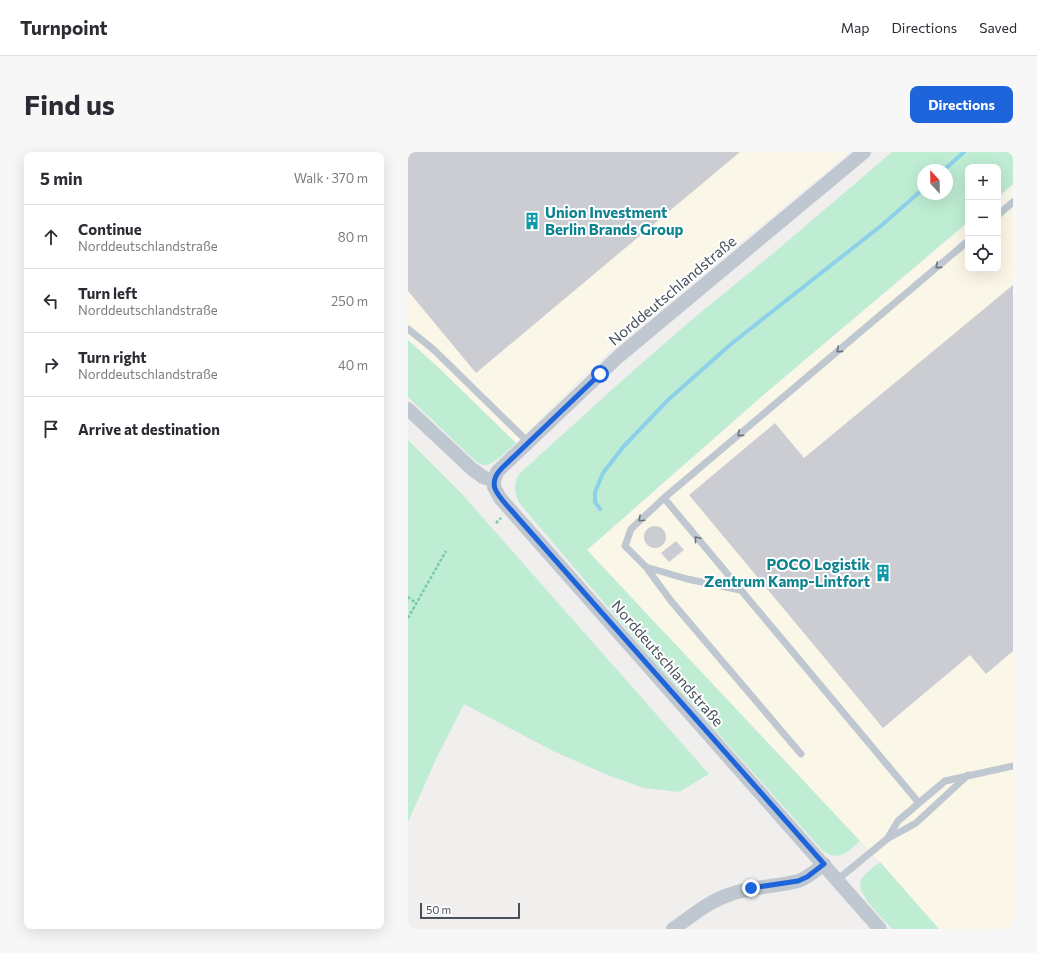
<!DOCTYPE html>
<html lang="en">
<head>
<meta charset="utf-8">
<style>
  :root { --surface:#fff; --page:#f7f7f7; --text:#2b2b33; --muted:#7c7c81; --line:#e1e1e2; --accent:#1e64db }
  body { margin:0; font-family:Commissioner,sans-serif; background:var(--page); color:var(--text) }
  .controls { position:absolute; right:12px; top:12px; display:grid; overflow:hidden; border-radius:8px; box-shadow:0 4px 16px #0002 }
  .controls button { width:36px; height:36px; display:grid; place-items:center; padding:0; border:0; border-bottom:1px solid var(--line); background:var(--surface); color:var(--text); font:20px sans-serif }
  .compass { position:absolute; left:509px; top:12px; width:36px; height:36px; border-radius:50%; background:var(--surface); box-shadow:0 4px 16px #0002; rotate:338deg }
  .scale { position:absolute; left:12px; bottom:10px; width:100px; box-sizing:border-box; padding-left:4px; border:2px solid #47505b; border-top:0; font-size:11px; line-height:14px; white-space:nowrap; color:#47505b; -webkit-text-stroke:3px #fff; paint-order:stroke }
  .stop { position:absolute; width:12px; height:12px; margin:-9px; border:3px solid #1e64db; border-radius:50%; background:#fff }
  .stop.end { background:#1e64db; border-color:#fff; box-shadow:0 1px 4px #0008 }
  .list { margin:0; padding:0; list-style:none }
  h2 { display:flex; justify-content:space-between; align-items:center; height:52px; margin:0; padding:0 16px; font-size:17px }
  h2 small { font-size:13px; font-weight:400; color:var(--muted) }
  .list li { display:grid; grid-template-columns:26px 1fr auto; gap:12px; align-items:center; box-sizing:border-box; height:64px; padding:0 16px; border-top:1px solid var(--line) }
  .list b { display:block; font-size:15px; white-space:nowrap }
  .list p { margin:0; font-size:13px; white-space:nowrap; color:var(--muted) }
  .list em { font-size:13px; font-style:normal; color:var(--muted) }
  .icon { flex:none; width:22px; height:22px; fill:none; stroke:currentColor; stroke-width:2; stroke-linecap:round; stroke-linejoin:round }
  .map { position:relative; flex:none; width:605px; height:777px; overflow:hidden; border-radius:8px }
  header { display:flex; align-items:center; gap:24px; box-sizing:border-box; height:56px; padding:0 20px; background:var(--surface); border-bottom:1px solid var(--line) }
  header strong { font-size:19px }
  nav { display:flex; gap:22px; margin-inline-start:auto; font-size:14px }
  .intro { display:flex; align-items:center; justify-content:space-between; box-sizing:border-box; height:96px; padding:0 24px }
  h1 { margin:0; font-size:28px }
  .button { padding:10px 18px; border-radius:8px; background:var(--accent); color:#fff; font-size:14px; font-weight:700 }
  main { display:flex; gap:24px; padding:0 24px }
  aside { flex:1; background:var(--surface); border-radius:8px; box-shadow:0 4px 16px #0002 }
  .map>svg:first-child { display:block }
</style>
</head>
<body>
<header>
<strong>Turnpoint</strong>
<nav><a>Map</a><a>Directions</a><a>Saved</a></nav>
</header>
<div class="intro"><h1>Find us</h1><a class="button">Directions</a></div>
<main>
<aside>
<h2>5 min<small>Walk · 370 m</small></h2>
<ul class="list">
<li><svg class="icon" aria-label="ahead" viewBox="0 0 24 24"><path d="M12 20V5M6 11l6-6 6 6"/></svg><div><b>Continue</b><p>Norddeutschlandstraße</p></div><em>80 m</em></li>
<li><svg class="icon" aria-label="left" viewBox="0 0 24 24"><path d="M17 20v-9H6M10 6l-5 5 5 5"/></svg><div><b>Turn left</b><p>Norddeutschlandstraße</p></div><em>250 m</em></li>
<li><svg class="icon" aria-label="right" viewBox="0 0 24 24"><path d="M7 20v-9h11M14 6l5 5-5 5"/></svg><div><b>Turn right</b><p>Norddeutschlandstraße</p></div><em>40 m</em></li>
<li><svg class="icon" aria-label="arrive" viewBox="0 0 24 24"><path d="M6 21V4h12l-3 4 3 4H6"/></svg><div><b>Arrive at destination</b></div></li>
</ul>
</aside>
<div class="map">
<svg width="605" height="777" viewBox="0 0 605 777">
  <rect width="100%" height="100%" fill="#f1eeee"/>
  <path fill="#fbf7e8" d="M0,0H442L202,199L165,234L108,291L32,217L0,188Z
    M605,33V777H531L472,710L179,398L360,239L560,71V117H590V46Z"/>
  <path fill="#beedd3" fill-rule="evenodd" d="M484,0H605V32L590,45V15H560V70L360,239L179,398L452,689C439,700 432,710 415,699L250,514L112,352C106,340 105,334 111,322L217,226L281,170L368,99ZM515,18H539V42H515Z
    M0,188L32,217L108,291C101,297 85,314 76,313C71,313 66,307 62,304L0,245Z
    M0,288L53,341L301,622L271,640L236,636L202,624L145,599L56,552L28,607L0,670Z
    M472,710L531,777H484C475,767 447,741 453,728C457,720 466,715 472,710Z"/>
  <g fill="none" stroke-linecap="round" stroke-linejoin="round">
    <path stroke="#8cd0e9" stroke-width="4" d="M536,18L556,0
      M192,357L187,350V340L195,321L216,294L260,248L323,192L474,73L515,37"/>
  </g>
  <path fill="#cbcdd3" d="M0,0H332L68,221L0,139Z
    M605,133V499L578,522L562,503L475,576L281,343L367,271L396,306Z
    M236 385a11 11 0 1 1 22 0a11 11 0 1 1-22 0Z
    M268,389L276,398L261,410L253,401Z"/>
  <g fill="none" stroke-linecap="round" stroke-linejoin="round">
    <path stroke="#77caa7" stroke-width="2.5" stroke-dasharray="3 2" stroke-linecap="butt" d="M88,371L93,366
      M0,445L8,451
      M0,466L38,399"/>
    <path stroke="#bfc8d0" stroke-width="7" d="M590,63L605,50
      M0,177L25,197L120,290
      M256,346L511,651L490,669L479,687
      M238,415L263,449L393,602
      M332,438L279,427L238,415L217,394L223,377L256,346L560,89
      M511,651L537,629L605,614
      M429,728L479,687L508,671L560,623"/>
    <path stroke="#bfc8d0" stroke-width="14" d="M0,257L64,317L75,325L86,329V335L92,346L472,777
      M86,329L89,320L94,315L211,204L456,0
      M265,777C284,764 301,749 323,742C345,734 368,735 390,729C400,726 408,718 416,712"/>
  </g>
  <defs><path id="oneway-chevron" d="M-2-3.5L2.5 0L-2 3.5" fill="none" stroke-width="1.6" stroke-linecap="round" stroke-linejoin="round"/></defs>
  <g stroke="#6b747e">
    <use href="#oneway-chevron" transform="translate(530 114) rotate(140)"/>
    <use href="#oneway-chevron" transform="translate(431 198) rotate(140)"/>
    <use href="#oneway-chevron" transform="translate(332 282) rotate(140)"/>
    <use href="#oneway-chevron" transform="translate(233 367) rotate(137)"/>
    <use href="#oneway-chevron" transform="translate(289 387) rotate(-130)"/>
  </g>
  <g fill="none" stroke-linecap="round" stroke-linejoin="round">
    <path stroke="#1e64db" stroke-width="5" d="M192,222L94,316C77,333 91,344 103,358L416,712L399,725L390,729L343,736"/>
  </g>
  <defs>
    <g id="building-bare" transform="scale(1.38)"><path d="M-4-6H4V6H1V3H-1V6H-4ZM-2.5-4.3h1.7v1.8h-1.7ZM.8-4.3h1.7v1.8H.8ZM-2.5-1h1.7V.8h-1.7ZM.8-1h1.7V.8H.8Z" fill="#0f9aa8" stroke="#fff" stroke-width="2.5" paint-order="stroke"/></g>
  </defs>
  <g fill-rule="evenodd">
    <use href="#building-bare" x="124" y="69"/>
    <use href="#building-bare" x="475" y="421"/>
  </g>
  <g text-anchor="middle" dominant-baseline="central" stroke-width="4" stroke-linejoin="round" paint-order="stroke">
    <g font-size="15" font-weight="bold" fill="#0d838f" stroke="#fff" text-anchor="start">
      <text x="137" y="60">Union Investment<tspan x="137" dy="17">Berlin Brands Group</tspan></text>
      <text x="462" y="412" text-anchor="end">POCO Logistik<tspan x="462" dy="17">Zentrum Kamp-Lintfort</tspan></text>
    </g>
    <g font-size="15" fill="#47505b" stroke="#fff">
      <text transform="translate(264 138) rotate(-40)">Norddeutschlandstraße</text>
      <text transform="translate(260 511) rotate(49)">Norddeutschlandstraße</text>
    </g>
  </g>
</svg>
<div class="controls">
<button>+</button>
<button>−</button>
<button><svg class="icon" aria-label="locate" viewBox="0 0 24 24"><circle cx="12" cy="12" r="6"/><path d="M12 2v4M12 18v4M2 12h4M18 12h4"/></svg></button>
</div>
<svg class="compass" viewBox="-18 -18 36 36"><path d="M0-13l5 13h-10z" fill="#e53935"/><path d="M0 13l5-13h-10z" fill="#7c7c81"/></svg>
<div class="scale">50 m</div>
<div class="stop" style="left:192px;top:222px"></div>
<div class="stop end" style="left:343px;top:736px"></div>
</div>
</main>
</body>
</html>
